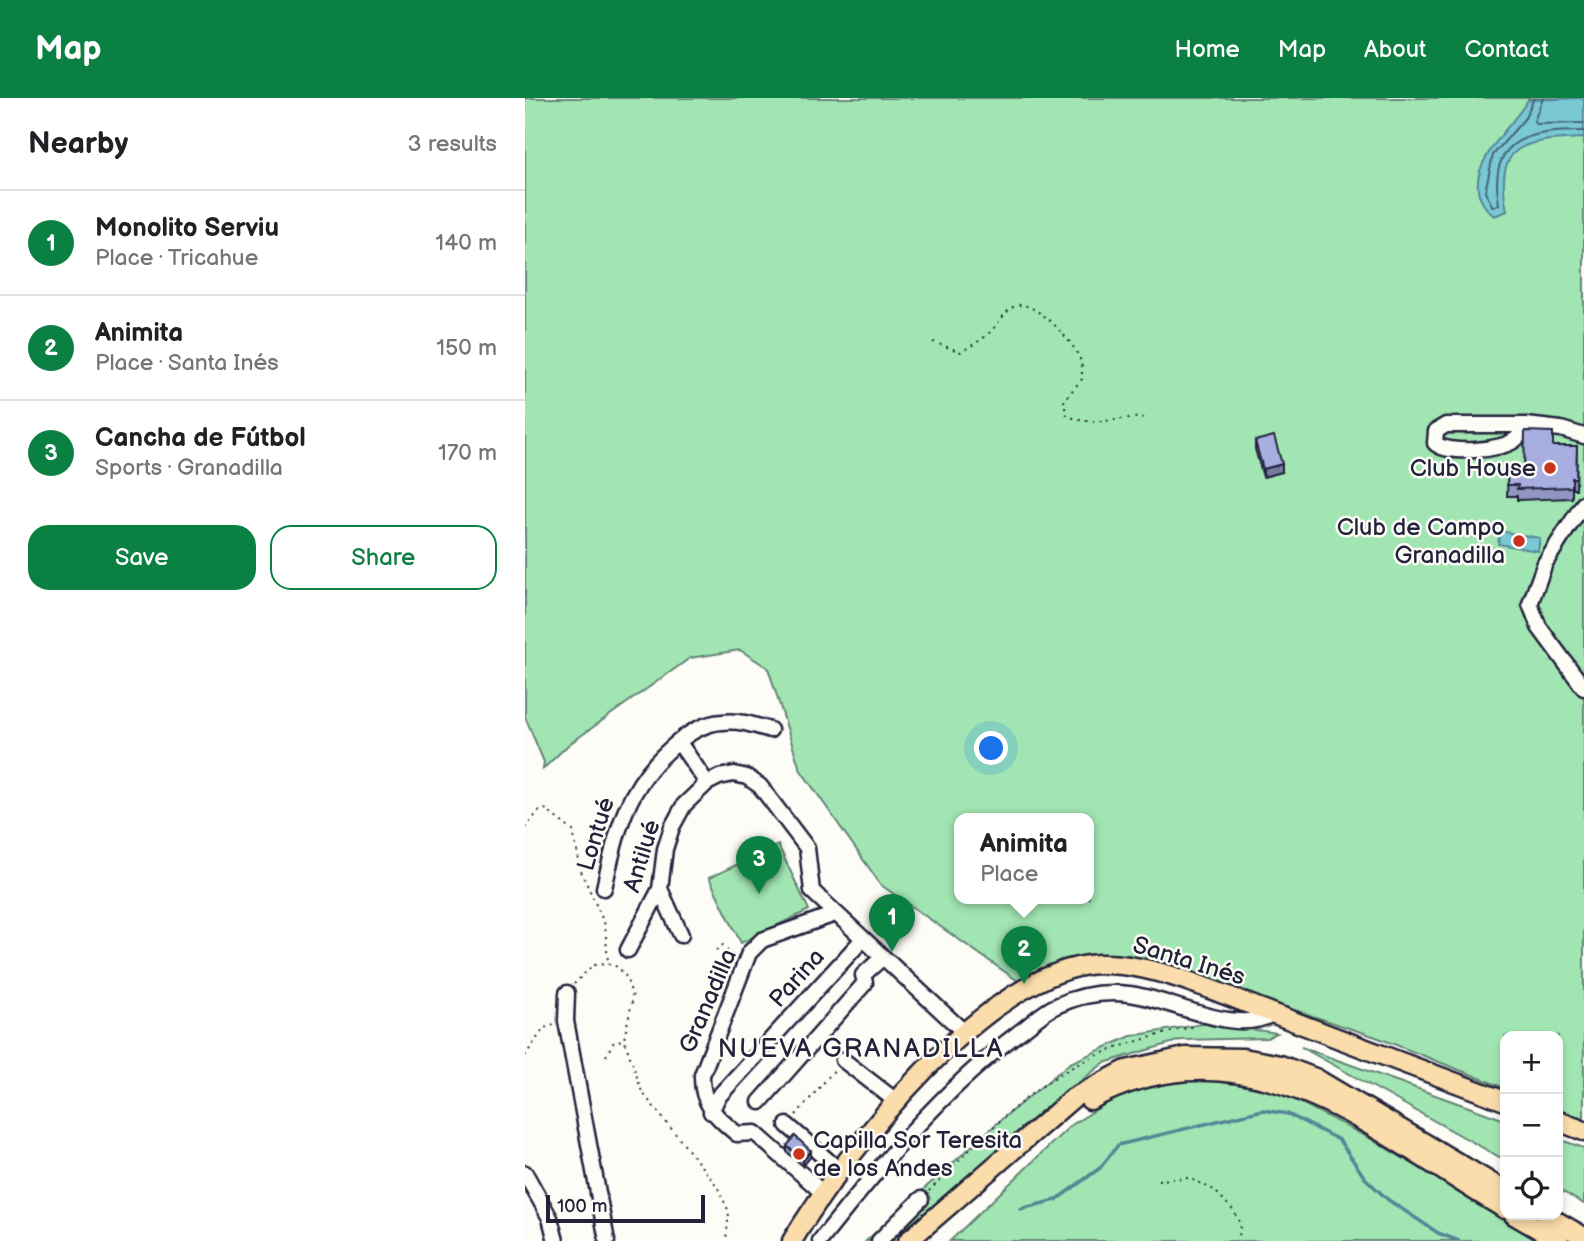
<!DOCTYPE html>
<html lang="en">
<head>
<meta charset="utf-8">
<style>
  :root { --surface:#fff; --page:#f6f6f6; --text:#202124; --muted:#757577; --line:#e0e0e0; --accent:#0b8043 }
  body { margin:0; font-family:"Balsamiq Sans",sans-serif; background:var(--page); color:var(--text) }
  .controls { position:absolute; right:21px; bottom:21px; display:grid; overflow:hidden; border-radius:14px; box-shadow:0 4px 10px #0003 }
  .controls button { width:63px; height:63px; display:grid; place-items:center; padding:0; border:0; border-bottom:2px solid var(--line); background:var(--surface); color:var(--text); font:35px sans-serif }
  .scale { position:absolute; left:21px; bottom:18px; width:159px; box-sizing:border-box; padding-left:7px; border:4px solid #22223b; border-top:0; font-size:19px; line-height:24px; white-space:nowrap; color:#22223b; -webkit-text-stroke:5px #fdfcf7; paint-order:stroke }
  .you { position:absolute; left:467px; top:651px; width:24px; height:24px; margin:-18px; border:5px solid #fff; border-radius:50%; background:#1a73e8; box-shadow:0 0 0 10px #1a73e833 }
  .badge { display:grid; place-items:center; width:46px; height:46px; border-radius:50%; background:var(--accent); color:#fff; font-size:23px; font-weight:700 }
  .pin { position:absolute; translate:-50% -58px; filter:drop-shadow(0 2px 4px #0008) }
  .pin::after { content:''; position:absolute; top:37px; width:24px; height:21px; background:inherit; clip-path:polygon(0 0,100% 0,50% 100%) }
  .popup { position:absolute; left:429px; top:715px; width:140px; height:91px; box-sizing:border-box; display:grid; place-content:center; border-radius:14px; background:var(--surface); filter:drop-shadow(0 2px 5px #0005); font-size:23px; white-space:nowrap; color:var(--muted) }
  .popup b { font-size:26px; color:var(--text) }
  .popup::after { content:''; position:absolute; left:50%; top:100%; margin-left:-14px; border:14px solid transparent; border-top-color:var(--surface) }
  .list { margin:0; padding:0; list-style:none }
  h2 { display:flex; justify-content:space-between; align-items:center; height:91px; margin:0; padding:0 28px; font-size:30px }
  h2 small { font-size:23px; font-weight:400; color:var(--muted) }
  .list li { display:grid; grid-template-columns:46px 1fr auto; gap:21px; align-items:center; box-sizing:border-box; height:105px; padding:0 28px; border-top:2px solid var(--line) }
  .list b { display:block; font-size:26px; white-space:nowrap }
  .list p { margin:0; font-size:23px; white-space:nowrap; color:var(--muted) }
  .list em { font-size:23px; font-style:normal; color:var(--muted) }
  .actions { display:flex; gap:14px; padding:21px 28px }
  .actions a { flex:1; padding:16px 0; border:2px solid var(--accent); border-radius:21px; text-align:center; font-size:24px; color:var(--accent) }
  .actions .main { background:var(--accent); color:#fff }
  .icon { flex:none; width:38px; height:38px; fill:none; stroke:currentColor; stroke-width:2; stroke-linecap:round; stroke-linejoin:round }
  .map { position:relative; flex:none; width:1059px; height:1143px; overflow:hidden }
  header { display:flex; align-items:center; gap:42px; box-sizing:border-box; height:98px; padding:0 35px; background:var(--accent); color:#fff }
  header strong { font-size:33px }
  nav { display:flex; gap:38px; margin-inline-start:auto; font-size:24px }
  main { display:flex }
  aside { flex:1; background:var(--surface) }
  .map>svg:first-child { display:block }
</style>
</head>
<body>
<header>
<strong>Map</strong>
<nav><a>Home</a><a>Map</a><a>About</a><a>Contact</a></nav>
</header>
<main>
<aside>
<h2>Nearby<small>3 results</small></h2>
<ul class="list">
<li><span class="badge">1</span><div><b>Monolito Serviu</b><p>Place · Tricahue</p></div><em>140 m</em></li>
<li><span class="badge">2</span><div><b>Animita</b><p>Place · Santa Inés</p></div><em>150 m</em></li>
<li><span class="badge">3</span><div><b>Cancha de Fútbol</b><p>Sports · Granadilla</p></div><em>170 m</em></li>
</ul>
<div class="actions"><a class="main">Save</a><a>Share</a></div>
</aside>
<div class="map">
<svg width="1059" height="1143" viewBox="0 0 1059 1143">
  <rect width="100%" height="100%" fill="#fdfcf7"/>
  <filter id="ink" filterUnits="userSpaceOnUse"><feTurbulence type="fractalNoise" baseFrequency=".0143" numOctaves="2"/><feDisplacementMap in="SourceGraphic" scale="14" xChannelSelector="R" yChannelSelector="G"/><feConvolveMatrix kernelMatrix="1 2 1 2 8 2 1 2 1" color-interpolation-filters="sRGB"/></filter>
  <g filter="url(#ink)">
    <path fill="#a1e6b2" stroke="#628476" stroke-width="2" fill-rule="evenodd" d="M0,0H1059V1021L1033,1011V938H980V990L851,939L604,857H560L535,862L496,885L356,787L275,671L243,570L215,552L165,560L43,647L18,671L19,664L0,619ZM434,720H564V800H434Z
      M253,747L284,812L216,845L184,780Z
      M684,925L752,935L742,940L656,942L579,965L513,1016L371,1143H341L478,1020L545,965L606,938Z
      M776,949L980,1022V1062Z
      M675,979L757,995L844,1040L1017,1143H425L545,1028L599,994Z
      M1033,1041L1059,1050V1106L1033,1091Z"/>
    <path fill="#79c8d4" stroke="#568697" stroke-width="2" d="M1059,0V40C1002,43 968,42 982,113L969,118C924,80 984,34 1003,2Z
      M975,433L1015,440L1013,453L973,446Z"/>
    <g fill="none" stroke-linecap="round" stroke-linejoin="round">
      <path stroke="#456478" stroke-width="2" d="M1009,0L1000,20L968,57L960,94L968,109L974,106C962,39 1005,33 1059,33
        M1018,0L1009,23L1011,26L1059,25"/>
      <path stroke="#568697" stroke-width="3.5" d="M495,1111L531,1102L575,1070L593,1047L738,1012L763,1016L814,1042L840,1080L862,1101L913,1135L934,1143"/>
      <g stroke="#22223b" stroke-width="19">
        <path id="minor" d="M921,327H1001C998,332 995,338 991,341C978,353 922,357 910,345L911,333Z
          M1001,327L1036,331L1059,338
          M1059,405L1020,465L1005,506L1014,529L1059,590
          M153,643L182,685
          M79,790C92,734 100,691 145,651C159,638 178,625 197,624C214,622 229,627 245,632
          M135,791L156,837
          M103,852L135,791L140,751L147,729L159,707L182,685L194,679L209,676L222,679L235,688L282,750L287,793L440,935
          M42,895L41,923L82,1143
          M318,962L371,1003
          M235,1004L340,885L338,877L357,860
          M186,1014L193,999L338,841
          M262,1027L315,1073
          M0,1075L25,1120L31,1143
          M298,1095L230,1035L212,1036C191,1019 176,1006 177,977L224,855L237,842L310,816
          M295,1143C354,1069 416,993 492,936C505,927 517,914 531,908C554,897 578,893 604,896C644,900 710,939 747,916
          M354,1143L396,1101"/>
      </g>
      <g stroke="#22223b" stroke-width="23">
        <path id="major" d="M565,1002C725,918 849,1034 980,1111
          M1033,1023L1059,1033
          M989,1117L1034,1143
          M1021,1117L1059,1139
          M267,1143C321,1054 462,871 574,866C628,864 696,896 747,915C824,945 902,974 980,1003
          M383,1143L548,1000L601,972L660,959L718,960L755,967L790,980L980,1093"/>
      </g>
      <path stroke="#22223b" stroke-width="2" stroke-dasharray="2 5" stroke-linecap="butt" d="M408,244L436,254C447,247 458,242 467,232C475,224 479,214 490,208C509,199 552,247 556,264C557,269 557,276 557,281L539,302L541,316C564,332 596,317 622,320
        M0,730L14,713L20,711L48,733L56,773L80,827L83,865
        M191,852L198,847L209,859
        M49,886L68,867L83,866L93,869L100,877L108,899L99,941L117,994L192,1088L204,1114L201,1143
        M0,958L19,930L29,927
        M81,958L88,945L99,941
        M271,1017L311,970
        M633,1082L664,1080L689,1092L708,1112L716,1126L713,1143
        M404,1093C450,1047 498,993 557,964C593,947 632,937 671,928"/>
      <use href="#minor" stroke="#fdfcf7" stroke-width="14"/>
      <use href="#major" stroke="#fbddab" stroke-width="18"/>
    </g>
    <path fill="#9096c1" stroke="#22223b" stroke-width="2" d="M730,343L757,374L738,379L730,351Z
      M1028,348H1052L1051,391H1047V400L992,402V398H982L983,371H999Z
      M262,1048L286,1058L278,1068L262,1054Z"/>
    <path fill="#767a9d" stroke="#22223b" stroke-width="2" d="M757,366V374L738,379V371Z
      M286,1053V1058L278,1068V1062Z"/>
    <path fill="#a8afe0" stroke="#22223b" stroke-width="2" d="M1000,333L1028,334V348H1052L1051,380H1047V389L992,391L993,387H982L983,371H999Z
      M749,338L757,366L738,371L730,343Z
      M270,1038L286,1053L278,1062L262,1048Z"/>
  </g>
  <g fill="#c8321e" stroke="#fdfcf7" stroke-width="2.5">
    <circle cx="1025" cy="370" r="7"/>
    <circle cx="994" cy="443" r="7"/>
    <circle cx="274" cy="1056" r="7"/>
  </g>
  <g text-anchor="middle" dominant-baseline="central" stroke-width="5" stroke-linejoin="round" paint-order="stroke">
    <g font-size="24" fill="#22223b" stroke="#fdfcf7" text-anchor="end">
      <text x="1011" y="370">Club House</text>
      <text x="980" y="429">Club de Campo<tspan x="980" dy="28">Granadilla</tspan></text>
      <text x="288" y="1042" text-anchor="start">Capilla Sor Teresita<tspan x="288" dy="28">de los Andes</tspan></text>
    </g>
    <g font-size="24" fill="#22223b" stroke="#fdfcf7">
      <text transform="translate(71 736) rotate(-73)">Lontué</text>
      <text transform="translate(117 758) rotate(-73)">Antilué</text>
      <text transform="translate(664 863) rotate(17)">Santa Inés</text>
      <text transform="translate(272 880) rotate(-48)">Parina</text>
      <text transform="translate(183 903) rotate(-67)">Granadilla</text>
    </g>
    <g font-size="26" letter-spacing="2" fill="#22223b" stroke="#fdfcf7">
      <text x="336" y="951">NUEVA GRANADILLA</text>
    </g>
  </g>
</svg>
<div class="controls">
<button>+</button>
<button>−</button>
<button><svg class="icon" aria-label="locate" viewBox="0 0 24 24"><circle cx="12" cy="12" r="6"/><path d="M12 2v4M12 18v4M2 12h4M18 12h4"/></svg></button>
</div>
<div class="scale">100 m</div>
<div class="you"></div>
<div class="pin badge" style="left:367px;top:854px">1</div>
<div class="pin badge" style="left:499px;top:886px">2</div>
<div class="popup"><b>Animita</b>Place</div>
<div class="pin badge" style="left:234px;top:796px">3</div>
</div>
</main>
</body>
</html>
